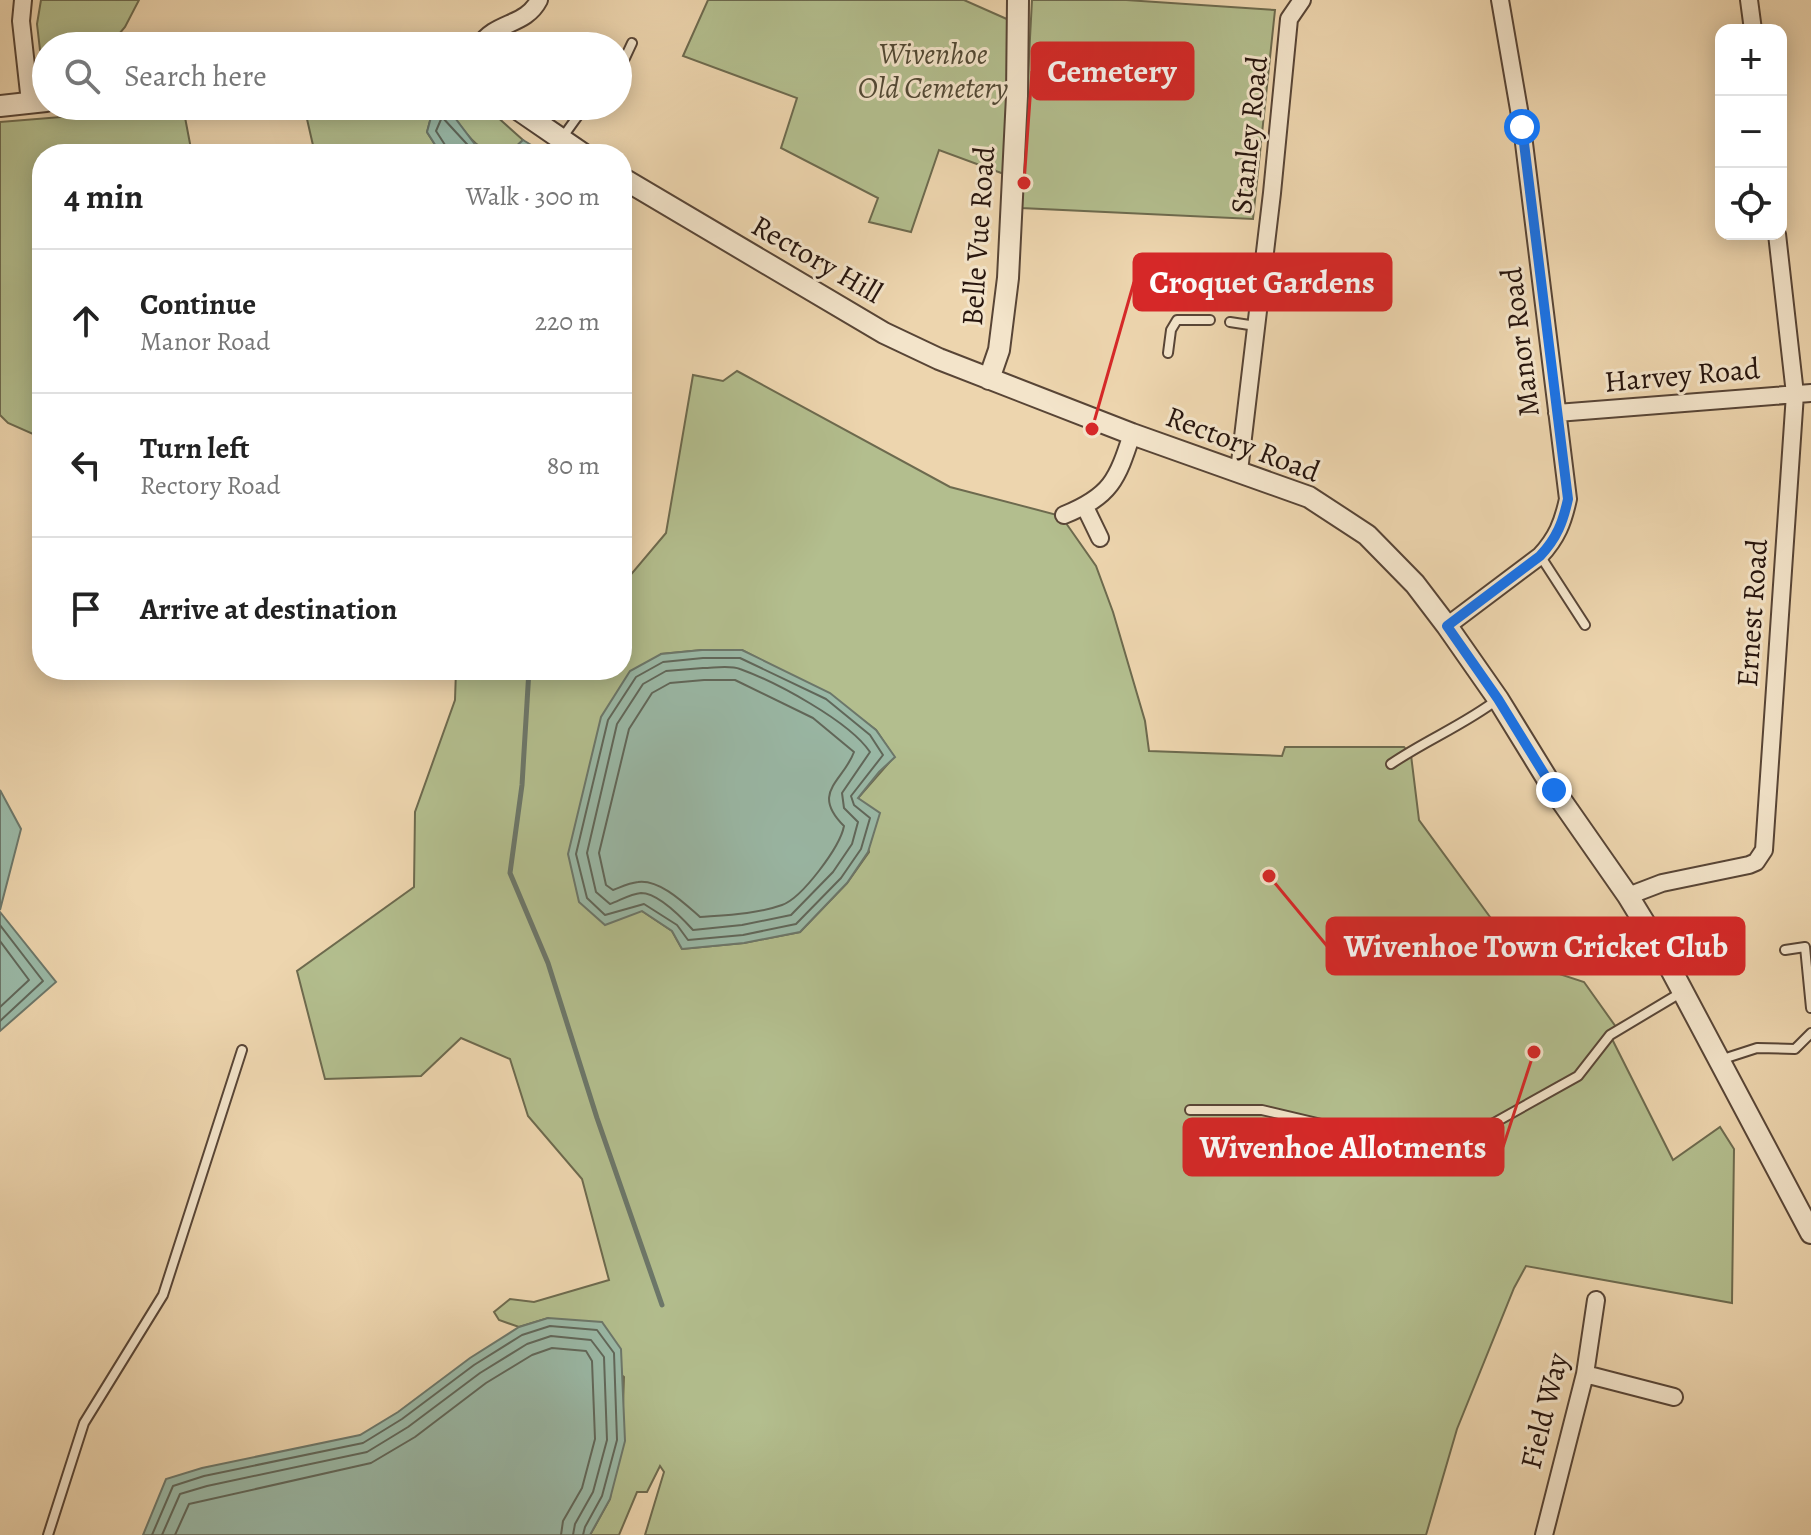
<!DOCTYPE html>
<html lang="en">
<head>
<meta charset="utf-8">
<style>
  :root { --surface:#fff; --page:#f2f2f2; --text:#222; --muted:#767676; --line:#e0e0e0 }
  body { margin:0; font-family:Alegreya,serif; background:var(--page); color:var(--text) }
  .controls { position:absolute; right:24px; top:24px; display:grid; overflow:hidden; border-radius:16px; box-shadow:0 4px 20px #0003 }
  .controls button { width:72px; height:72px; display:grid; place-items:center; padding:0; border:0; border-bottom:2px solid var(--line); background:var(--surface); color:var(--text); font:40px sans-serif }
  .stop { position:absolute; width:24px; height:24px; margin:-18px; border:6px solid #1a73e8; border-radius:50%; background:#fff }
  .stop.end { background:#1a73e8; border-color:#fff; box-shadow:0 2px 8px #0008 }
  .list { margin:0; padding:0; list-style:none }
  h2 { display:flex; justify-content:space-between; align-items:center; height:104px; margin:0; padding:0 32px; font-size:34px }
  h2 small { font-size:26px; font-weight:400; color:var(--muted) }
  .list li { display:grid; grid-template-columns:52px 1fr auto; gap:24px; align-items:center; box-sizing:border-box; height:144px; padding:0 32px; border-top:2px solid var(--line) }
  .list b { display:block; font-size:30px; white-space:nowrap }
  .list p { margin:0; font-size:26px; white-space:nowrap; color:var(--muted) }
  .list em { font-size:26px; font-style:normal; color:var(--muted) }
  .icon { flex:none; width:44px; height:44px; fill:none; stroke:currentColor; stroke-width:2; stroke-linecap:round; stroke-linejoin:round }
  .map { position:relative; flex:none; width:1811px; height:1535px; overflow:hidden }
  .search { position:absolute; background:var(--surface); box-shadow:0 4px 20px #0003; left:32px; top:32px; width:600px; height:88px; display:flex; align-items:center; gap:20px; box-sizing:border-box; padding:0 28px; border-radius:44px; color:var(--muted); font-size:30px }
  .panel { position:absolute; background:var(--surface); box-shadow:0 4px 20px #0003; left:32px; top:144px; width:600px; height:536px; border-radius:32px }
  .map>svg:first-child { display:block }
</style>
</head>
<body>
<div class="map">
<svg width="1811" height="1535" viewBox="0 0 1811 1535">
  <rect width="100%" height="100%" fill="#edd5ae"/>
  <filter id="stains"><feTurbulence type="fractalNoise" baseFrequency=".0025" numOctaves="4"/><feColorMatrix values="0 0 0 0 .2 0 0 0 0 .09 0 0 0 0 .02 0 0 0 .5 -.17"/></filter>
  <radialGradient id="worn" r=".72"><stop offset=".6" stop-color="#630" stop-opacity="0"/><stop offset="1" stop-color="#630" stop-opacity=".3"/></radialGradient>
  <path fill="#b3be8e" stroke="#6d6a4e" stroke-width="2" fill-rule="evenodd" d="M41,0H139L125,27L109,46H46V55L40,50L37,24Z
    M708,0H964L1009,20L1004,174L939,150L911,232L869,222L878,198L781,148L797,98L683,56Z
    M1032,0H1126L1275,10L1253,219L1021,208Z
    M304,106H434L427,132L441,154H315Z
    M446,106H485L523,140L508,154C474,154 465,131 446,106Z
    M183,107L192,154H42V438L8,423L0,415V122Z
    M737,371L950,487L1061,516L1096,566L1113,612L1145,721L1149,751L1282,756L1285,747H1404L1411,755L1419,820L1523,962L1584,982L1616,1027L1610,1035L1673,1160L1720,1127L1734,1149L1732,1303L1526,1266L1514,1288L1457,1429L1426,1535H645L664,1472L660,1466L647,1492H637L619,1535H590L610,1499L623,1406L624,1377L548,1318L519,1327L499,1320L494,1312L510,1299L534,1302L609,1280L582,1179L528,1116L510,1059L461,1038L421,1076L325,1079L297,971L414,887L415,812L455,700L456,670H622V585L666,533L693,375L723,381ZM702,650H742L769,664L856,715L876,730L894,757L858,798L869,852L847,883L800,932L744,943L682,949L672,931L642,911L661,654Z"/>
  <path fill="#9ab9a7" stroke="#6c776a" stroke-width="2" d="M434,106H446L474,143L490,154H441L427,132Z
    M523,140L546,154H508Z
    M702,650H742L830,693L876,730L895,757L879,772L858,798L880,813L868,852L847,883L800,932L744,943L682,949L672,931L642,911L605,925L579,902L568,854L601,717L630,671L661,654Z
    M0,790L21,829L0,910Z
    M0,912L56,982L0,1031Z
    M548,1318L602,1322L621,1349L625,1441L610,1499L590,1535H143L166,1479L202,1468L360,1435L398,1412L470,1358L519,1327Z"/>
  <g fill="none" stroke-linecap="round" stroke-linejoin="round">
    <path stroke="#60675a" stroke-width="2" d="M447,154V148L436,131L442,117L476,154
      M703,658H740L826,699L870,735L883,755L851,796L854,805L870,818L861,849L841,878L796,924L743,935L688,940L677,925L644,904L605,915L587,898L576,854L608,720L636,677L663,662Z
      M703,668C714,668 730,665 740,669C776,682 849,721 870,752L842,793L844,808L858,822L852,844L833,872L791,915L742,925L693,930C683,919 658,893 641,893C630,894 619,901 610,904L596,892L587,853L617,724L643,684L666,671Z
      M704,680H735L813,718L854,752C843,782 810,792 844,826C840,847 802,898 782,905C757,914 727,915 700,917C685,904 660,879 638,882C629,883 621,887 613,890L606,885L599,853L629,729L652,693L670,683Z
      M0,925L43,981L0,1021
      M0,941L29,980L0,1007
      M152,1535L173,1486L204,1476L363,1443L402,1419L474,1365L522,1335L550,1326L597,1330L614,1353L617,1440L602,1496L585,1527L583,1535
      M162,1535L180,1494L207,1486L367,1452L408,1427L480,1373L527,1344L551,1336L591,1340L604,1357L607,1440L593,1492L575,1524L573,1535
      M175,1535L189,1504L371,1463L415,1437L486,1383L532,1355L552,1348L586,1351L592,1361L595,1439L582,1488L563,1521L561,1535"/>
    <path stroke="#6c776a" stroke-width="5" d="M529,670L522,785L510,873L548,963L597,1118L662,1305"/>
    <g stroke="#584536" stroke-width="12">
      <path id="service" d="M618,73L632,43
        M562,138L585,106
        M1230,322L1256,326
        M1168,353L1171,330L1177,320H1210
        M1541,557L1585,625
        M1391,764C1426,740 1464,725 1498,699
        M1785,950L1805,947L1811,1008
        M1720,1060L1757,1048L1795,1049L1811,1033
        M1190,1110H1262L1423,1148L1451,1147L1578,1076L1610,1035L1682,992
        M48,1535L84,1423L163,1295L242,1050"/>
    </g>
    <g stroke="#584536" stroke-width="20">
      <path id="minor" d="M23,0L21,21L30,102
        M1749,0L1753,30
        M479,46C496,20 525,27 539,0
        M1557,413L1811,393
        M1239,471L1272,193L1289,19L1302,0
        M1085,507L1100,538
        M1064,515C1111,496 1117,480 1132,434
        M1447,626L1540,556C1557,538 1563,522 1568,499L1522,127L1500,0
        M1628,896L1662,883L1749,865L1756,862L1764,850L1795,394L1777,234
        M1585,1374L1674,1397
        M1544,1535L1585,1374L1596,1300"/>
    </g>
    <g stroke="#584536" stroke-width="24">
      <path id="tertiary" d="M0,106L46,101
        M513,106L583,154
        M622,178L884,333L939,359L1132,434L1309,497L1367,535L1415,584L1447,626L1498,699L1554,790L1628,896L1658,945L1811,1233
        M989,379L999,350L1008,278L1017,96L1018,0"/>
    </g>
    <use href="#service" stroke="#f3e4ca" stroke-width="8"/>
    <use href="#minor" stroke="#f3e4ca" stroke-width="16"/>
    <use href="#tertiary" stroke="#f3e4ca" stroke-width="20"/>
  </g>
  <g fill="none" stroke-linecap="round" stroke-linejoin="round">
    <path stroke="#1a73e8" stroke-width="10" d="M1522,127L1568,499C1563,522 1557,538 1540,556L1447,626L1498,699L1554,790"/>
  </g>
  <g text-anchor="middle" dominant-baseline="central" stroke-width="6" stroke-linejoin="round" paint-order="stroke">
    <g font-size="30" font-style="italic" fill="#514834" stroke="#f3e4ca">
      <text x="933" y="54">Wivenhoe<tspan x="933" dy="34">Old Cemetery</tspan></text>
    </g>
    <g font-size="30" fill="#27150e" stroke="#f3e4ca">
      <text transform="translate(1249 135) rotate(-84)">Stanley Road</text>
      <text transform="translate(978 236) rotate(-86)">Belle Vue Road</text>
      <text transform="translate(817 259) rotate(30)">Rectory Hill</text>
      <text transform="translate(1520 342) rotate(-97)">Manor Road</text>
      <text transform="translate(1682 375) rotate(-5)">Harvey Road</text>
      <text transform="translate(1243 444) rotate(21)">Rectory Road</text>
      <text transform="translate(1752 613) rotate(-86)">Ernest Road</text>
      <text transform="translate(1544 1411) rotate(-76)">Field Way</text>
    </g>
  </g>
  <path fill="none" stroke="#d62828" stroke-width="3" d="M1024 183L1032 71M1092 429L1134 282M1269 876L1327 946M1534 1052L1503 1147"/>
  <g fill="#d62828" stroke="#f3e4ca" stroke-width="3">
    <circle cx="1024" cy="183" r="8"/>
    <circle cx="1092" cy="429" r="8"/>
    <circle cx="1269" cy="876" r="8"/>
    <circle cx="1534" cy="1052" r="8"/>
  </g>
  <g fill="#d62828" stroke="#d62828" stroke-width="3">
    <rect x="1032" y="43" width="161" height="56" rx="8"/>
    <rect x="1134" y="254" width="257" height="56" rx="8"/>
    <rect x="1327" y="918" width="417" height="56" rx="8"/>
    <rect x="1184" y="1119" width="319" height="56" rx="8"/>
  </g>
  <g font-size="32" text-anchor="middle" font-weight="bold" fill="#fff">
    <text x="1112" y="82">Cemetery</text>
    <text x="1262" y="293">Croquet Gardens</text>
    <text x="1536" y="957">Wivenhoe Town Cricket Club</text>
    <text x="1343" y="1158">Wivenhoe Allotments</text>
  </g>
  <rect width="100%" height="100%" filter="url(#stains)"/>
  <rect width="100%" height="100%" fill="url(#worn)"/>
</svg>
<div class="controls">
<button>+</button>
<button>−</button>
<button><svg class="icon" aria-label="locate" viewBox="0 0 24 24"><circle cx="12" cy="12" r="6"/><path d="M12 2v4M12 18v4M2 12h4M18 12h4"/></svg></button>
</div>
<div class="stop" style="left:1522px;top:127px"></div>
<div class="stop end" style="left:1554px;top:790px"></div>
<div class="search"><svg class="icon" aria-label="search" viewBox="0 0 24 24"><circle cx="10" cy="10" r="6"/><path d="M15 15l6 6"/></svg>Search here</div>
<section class="panel">
<h2>4 min<small>Walk · 300 m</small></h2>
<ul class="list">
<li><svg class="icon" aria-label="ahead" viewBox="0 0 24 24"><path d="M12 20V5M6 11l6-6 6 6"/></svg><div><b>Continue</b><p>Manor Road</p></div><em>220 m</em></li>
<li><svg class="icon" aria-label="left" viewBox="0 0 24 24"><path d="M17 20v-9H6M10 6l-5 5 5 5"/></svg><div><b>Turn left</b><p>Rectory Road</p></div><em>80 m</em></li>
<li><svg class="icon" aria-label="arrive" viewBox="0 0 24 24"><path d="M6 21V4h12l-3 4 3 4H6"/></svg><div><b>Arrive at destination</b></div></li>
</ul>
</section>
</div>
</body>
</html>
